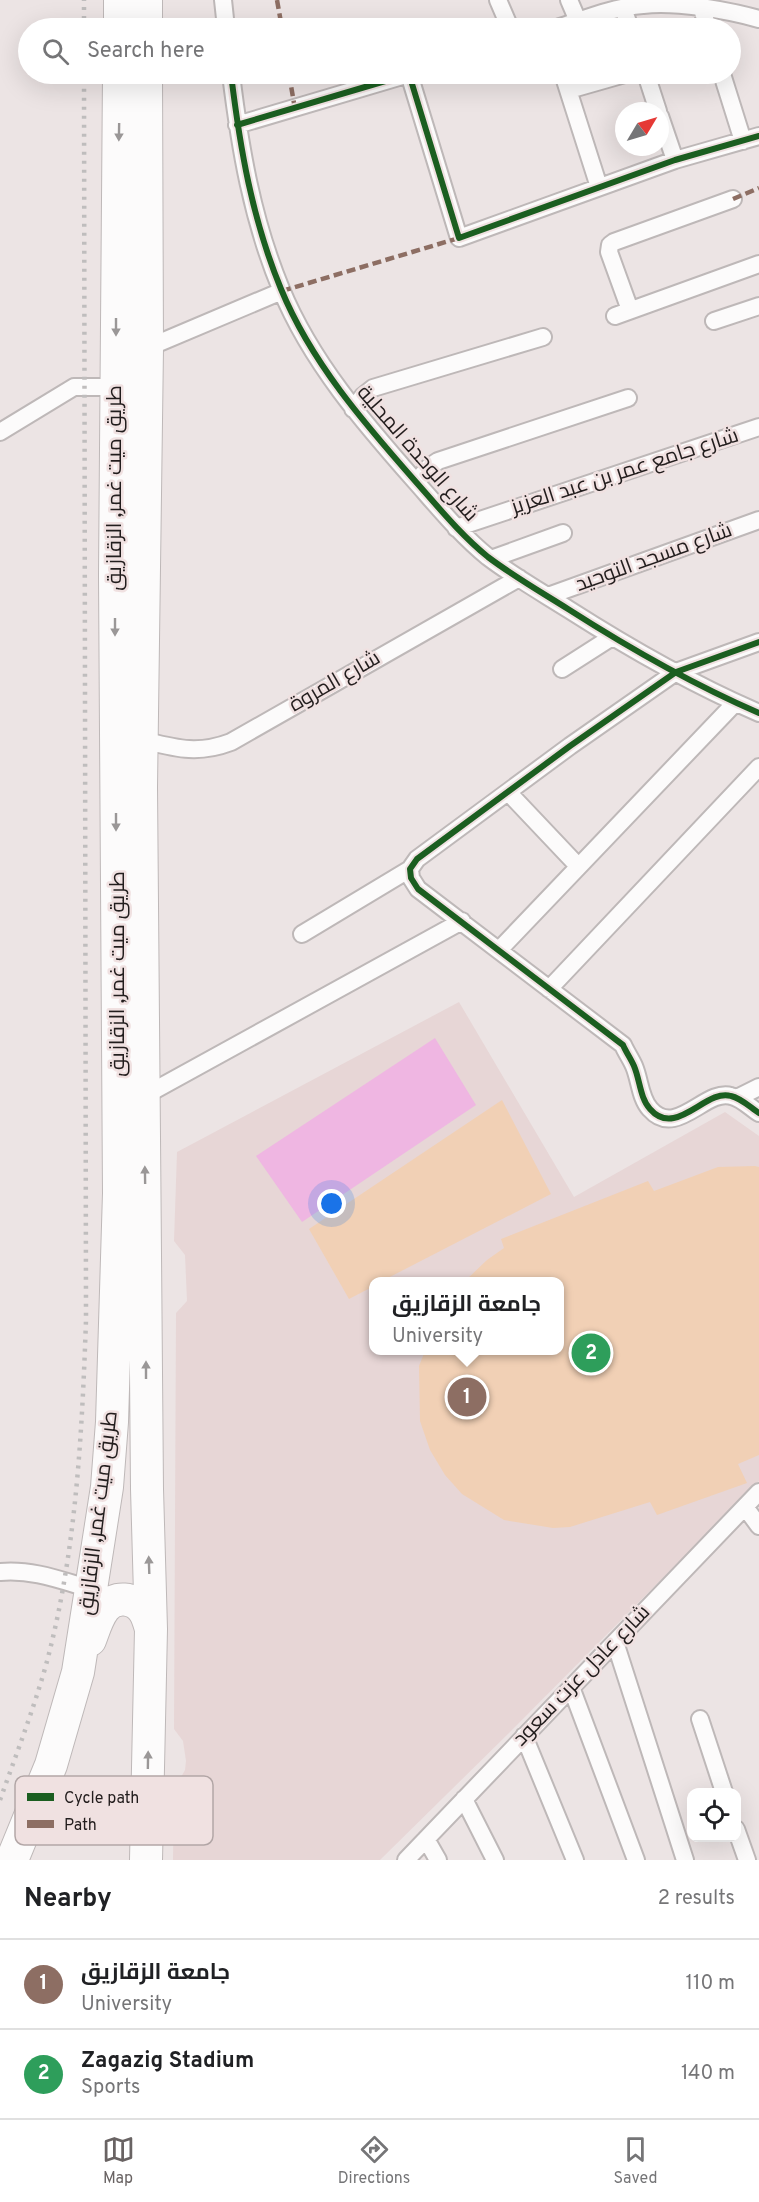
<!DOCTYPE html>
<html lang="en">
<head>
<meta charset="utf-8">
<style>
  :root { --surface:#fff; --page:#f6f6f6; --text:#202124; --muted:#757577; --line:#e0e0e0; --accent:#696363 }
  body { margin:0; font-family:Overpass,Cairo,sans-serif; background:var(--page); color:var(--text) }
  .controls { position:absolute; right:18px; bottom:18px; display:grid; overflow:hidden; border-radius:12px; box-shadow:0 6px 24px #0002 }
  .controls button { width:54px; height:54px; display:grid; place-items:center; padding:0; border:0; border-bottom:2px solid var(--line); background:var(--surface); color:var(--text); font:30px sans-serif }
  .compass { position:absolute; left:615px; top:102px; width:54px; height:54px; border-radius:50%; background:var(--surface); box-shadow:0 6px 24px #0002; rotate:52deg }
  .you { position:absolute; left:332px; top:1204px; width:21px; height:21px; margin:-15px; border:4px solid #fff; border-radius:50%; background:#1a73e8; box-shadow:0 0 0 9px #1a73e833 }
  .badge { display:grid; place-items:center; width:39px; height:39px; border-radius:50%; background:var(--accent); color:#fff; font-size:20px; font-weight:700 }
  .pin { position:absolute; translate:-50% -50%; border:3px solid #fff; box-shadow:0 2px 6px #0006 }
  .popup { position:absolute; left:369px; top:1277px; width:195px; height:78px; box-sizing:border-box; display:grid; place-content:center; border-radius:12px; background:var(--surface); filter:drop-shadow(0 2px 4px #0005); font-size:20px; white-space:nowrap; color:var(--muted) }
  .popup b { font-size:22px; color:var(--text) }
  .popup::after { content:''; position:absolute; left:50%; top:100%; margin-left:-12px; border:12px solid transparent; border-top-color:var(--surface) }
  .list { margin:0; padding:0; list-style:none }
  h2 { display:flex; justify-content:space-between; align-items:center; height:78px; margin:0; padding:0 24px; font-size:26px }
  h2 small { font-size:20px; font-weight:400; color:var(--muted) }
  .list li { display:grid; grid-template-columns:39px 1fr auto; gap:18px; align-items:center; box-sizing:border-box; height:90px; padding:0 24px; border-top:2px solid var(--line) }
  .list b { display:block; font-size:22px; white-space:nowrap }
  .list p { margin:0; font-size:20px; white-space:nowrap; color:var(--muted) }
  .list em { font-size:20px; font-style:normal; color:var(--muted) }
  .icon { flex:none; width:33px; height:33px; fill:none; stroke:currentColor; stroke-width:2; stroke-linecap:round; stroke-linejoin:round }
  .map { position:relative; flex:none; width:759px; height:1860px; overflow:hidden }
  .search { position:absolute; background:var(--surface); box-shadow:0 6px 24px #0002; left:18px; right:18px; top:18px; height:66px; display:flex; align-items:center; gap:15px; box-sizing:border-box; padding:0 21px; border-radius:33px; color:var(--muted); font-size:22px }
  .sheet { height:258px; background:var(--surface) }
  nav { display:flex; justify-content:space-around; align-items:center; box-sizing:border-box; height:84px; border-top:2px solid var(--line); background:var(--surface); font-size:16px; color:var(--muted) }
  nav a { display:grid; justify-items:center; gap:3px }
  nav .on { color:var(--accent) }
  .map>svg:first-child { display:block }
</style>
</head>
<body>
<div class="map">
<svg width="759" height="1860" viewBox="0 0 759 1860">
  <rect width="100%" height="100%" fill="#ece4e4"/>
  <path fill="#e7d6d6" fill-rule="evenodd" d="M459,1002L574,1197L725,1112L759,1136V1481L511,1731L380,1860H173L174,1790L185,1770L186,1761L183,1741L174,1729L176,1313L187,1301L185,1255L174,1241L177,1152ZM374,1282H560V1350H374Z"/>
  <path fill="#f1d0b5" d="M502,1100L551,1194L382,1281L374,1282V1286L349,1299L309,1229Z
    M755,1166L759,1167V1455L738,1464L747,1483L657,1515L650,1502L570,1527L553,1528L504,1520L462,1494L445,1475L430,1450L420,1421L419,1366L425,1351L560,1350V1282L465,1281L487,1260L504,1248L501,1239L648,1181L654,1191L718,1167Z"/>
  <path fill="#efb6e2" d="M435,1038L476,1105L302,1222L256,1156Z"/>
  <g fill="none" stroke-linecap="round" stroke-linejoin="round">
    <g stroke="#beb8b8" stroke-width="20">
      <path id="street" d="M223,0L226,28
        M498,0L510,28
        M569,0L578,21
        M623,8L630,28
        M702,9L708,28
        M557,28C585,19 613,7 643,5C675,1 727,10 759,19
        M231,74C240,148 252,219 281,289C311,362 364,423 416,482C439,508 461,535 488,557C513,576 541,592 568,609C629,648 692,684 759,713
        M563,74L599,187
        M646,74L658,111
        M722,74L743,141
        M569,90L625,74
        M660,116L675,160
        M237,125L409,74L459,238L675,160L759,136
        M630,310L609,252L610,245L614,242L733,199
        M615,316L759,264
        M714,321L759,306
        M147,348L282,291
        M353,409L363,396L373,388L543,337
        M0,432L74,387H102L116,390
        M416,482L429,467L438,461L628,398
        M456,528L759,427
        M491,559L563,533
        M548,596L759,520
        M759,642L676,672L570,746L417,859L410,869L411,878L418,889L623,1045C626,1052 631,1059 634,1066C640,1080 640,1098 650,1109C676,1139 706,1088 731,1096C741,1098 751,1108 759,1113
        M562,669L612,637
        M142,740C175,748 197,755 231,742L519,578
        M508,792L578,866
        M302,934L410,869
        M499,950L735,703
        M549,989L759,767
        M144,1096L462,921
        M737,1098L759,1087
        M745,1507L759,1526
        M0,1572C32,1569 60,1580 91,1589
        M615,1642L685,1860
        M571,1687L636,1860
        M700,1719L724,1792
        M524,1736L575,1860
        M464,1799L495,1860
        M736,1829L747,1860
        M426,1839L438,1860
        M406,1860L759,1492"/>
    </g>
    <g stroke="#beb8b8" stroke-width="34">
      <path id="highway" d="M146,0V28
        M120,28V0
        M146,74L147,348L141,787L147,1489L151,1629L146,1860
        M90,1640C94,1630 97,1618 104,1609C114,1595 135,1597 144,1611C148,1617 149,1623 151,1629
        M12,1860L51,1765L78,1672L107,1487L112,1422L119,1193L115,576L119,74"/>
    </g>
    <use href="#street" stroke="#fcfbfb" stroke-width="16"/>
    <use href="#highway" stroke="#fcfbfb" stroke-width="32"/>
    <path stroke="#bfbdbd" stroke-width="4.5" stroke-dasharray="3 6" stroke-linecap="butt" d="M84,28V0
      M0,1800C16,1755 33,1711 46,1665C76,1554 82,1435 86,1320L84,74"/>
    <path stroke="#8d6e63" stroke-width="4.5" stroke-dasharray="9 4.5" stroke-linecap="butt" d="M277,0L282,28
      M289,74L295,109
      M733,199L759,188
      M282,291L459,238"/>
    <g stroke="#f0e1e1" stroke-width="10">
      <path id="cycleway" d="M231,74C240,148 252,219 281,289C311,362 364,423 416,482C439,508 461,535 488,557C513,576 541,592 568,609C629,648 692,684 759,713
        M237,125L409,74L459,238L675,160L759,136
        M759,642L676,672L570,746L417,859L410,869L411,878L418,889L623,1045C626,1052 631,1059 634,1066C640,1080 640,1098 650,1109C676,1139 706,1088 731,1096C741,1098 751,1108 759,1113"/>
    </g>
    <use href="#cycleway" stroke="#1b5e20" stroke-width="6"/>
  </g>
  <defs><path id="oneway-solid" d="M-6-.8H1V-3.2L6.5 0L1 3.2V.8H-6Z" transform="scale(1.5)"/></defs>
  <g fill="#9a9797">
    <use href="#oneway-solid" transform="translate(119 132) rotate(91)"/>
    <use href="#oneway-solid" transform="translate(116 327) rotate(90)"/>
    <use href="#oneway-solid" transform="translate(115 627) rotate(90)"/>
    <use href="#oneway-solid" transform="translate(116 822) rotate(90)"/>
    <use href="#oneway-solid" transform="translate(145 1175) rotate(-91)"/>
    <use href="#oneway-solid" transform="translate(146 1370) rotate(-90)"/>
    <use href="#oneway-solid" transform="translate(149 1565) rotate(-92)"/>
    <use href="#oneway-solid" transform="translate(148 1760) rotate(-89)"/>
  </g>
  <g text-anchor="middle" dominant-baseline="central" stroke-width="5" stroke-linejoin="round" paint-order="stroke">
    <g font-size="21" fill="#221d1d" stroke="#f0e1e1">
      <text transform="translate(417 454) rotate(49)">شارع الوحدة المحلية</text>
      <text transform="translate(625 472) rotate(-18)">شارع جامع عمر بن عبد العزيز</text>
      <text transform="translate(115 488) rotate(-90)">طريق ميت غمر, الزقازيق</text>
      <text transform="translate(654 558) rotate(-20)">شارع مسجد التوحيد</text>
      <text transform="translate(335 682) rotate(-30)">شارع المروة</text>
      <text transform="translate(118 974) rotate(-90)">طريق ميت غمر, الزقازيق</text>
      <text transform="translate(99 1513) rotate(-83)">طريق ميت غمر, الزقازيق</text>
      <text transform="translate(582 1676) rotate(-46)">شارع عادل عزت سعود</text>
    </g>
  </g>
  <rect x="15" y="1776" width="198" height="69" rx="9" fill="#f0e1e1" stroke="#b2a6a6" stroke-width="1.5"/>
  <rect x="27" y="1793" width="27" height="8" fill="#1b5e20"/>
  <rect x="27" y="1820" width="27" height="8" fill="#8d6e63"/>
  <g font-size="16" fill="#221d1d">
    <text x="64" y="1803">Cycle path</text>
    <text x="64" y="1830">Path</text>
  </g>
</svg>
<div class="controls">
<button><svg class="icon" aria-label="locate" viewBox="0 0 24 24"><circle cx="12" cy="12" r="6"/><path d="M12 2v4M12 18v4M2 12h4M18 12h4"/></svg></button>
</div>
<svg class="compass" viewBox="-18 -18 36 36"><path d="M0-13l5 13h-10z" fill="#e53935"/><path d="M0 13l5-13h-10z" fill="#757577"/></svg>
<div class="you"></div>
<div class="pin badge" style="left:467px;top:1397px;background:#8d6e63">1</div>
<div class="popup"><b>جامعة الزقازيق</b>University</div>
<div class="pin badge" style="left:591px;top:1353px;background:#2e9e5b">2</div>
<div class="search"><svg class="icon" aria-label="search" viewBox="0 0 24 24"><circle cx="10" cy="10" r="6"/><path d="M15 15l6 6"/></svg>Search here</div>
</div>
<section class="sheet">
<h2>Nearby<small>2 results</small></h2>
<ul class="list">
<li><span class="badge" style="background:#8d6e63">1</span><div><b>جامعة الزقازيق</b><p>University</p></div><em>110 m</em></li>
<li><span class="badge" style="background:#2e9e5b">2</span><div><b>Zagazig Stadium</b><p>Sports</p></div><em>140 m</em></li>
</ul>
</section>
<nav>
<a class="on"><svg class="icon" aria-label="map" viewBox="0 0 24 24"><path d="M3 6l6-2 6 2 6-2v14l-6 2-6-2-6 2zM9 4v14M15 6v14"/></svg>Map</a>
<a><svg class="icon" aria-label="directions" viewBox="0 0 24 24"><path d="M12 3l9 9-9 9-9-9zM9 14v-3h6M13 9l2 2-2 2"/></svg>Directions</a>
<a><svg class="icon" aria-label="saved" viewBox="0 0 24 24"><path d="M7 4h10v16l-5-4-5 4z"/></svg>Saved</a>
</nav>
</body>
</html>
